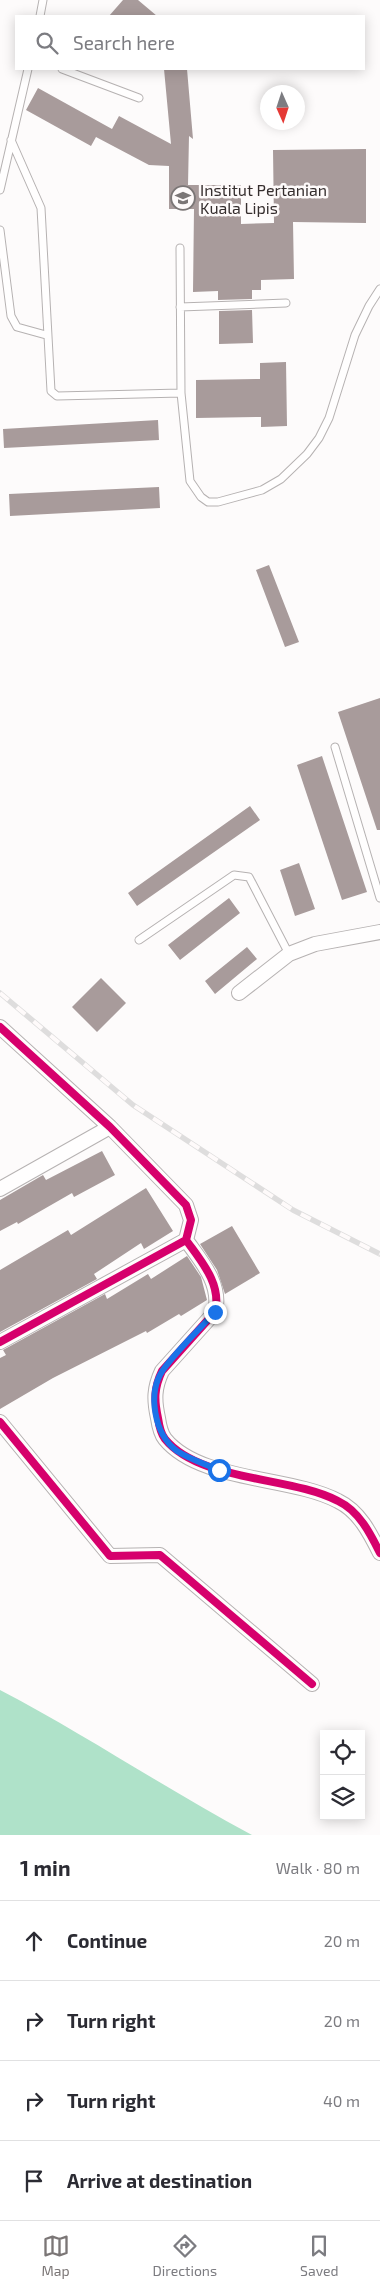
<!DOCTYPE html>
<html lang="en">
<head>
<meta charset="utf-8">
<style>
  :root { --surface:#fff; --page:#f7f7f7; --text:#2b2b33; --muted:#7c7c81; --line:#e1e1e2; --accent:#7b7676 }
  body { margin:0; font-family:"Exo 2",sans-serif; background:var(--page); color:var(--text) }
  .controls { position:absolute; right:15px; bottom:15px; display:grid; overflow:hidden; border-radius:0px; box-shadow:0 2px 12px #0003 }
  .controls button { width:45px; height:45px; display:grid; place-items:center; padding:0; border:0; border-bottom:1px solid var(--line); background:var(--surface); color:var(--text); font:25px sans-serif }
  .compass { position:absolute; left:260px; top:85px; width:45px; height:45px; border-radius:50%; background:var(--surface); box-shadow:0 2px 12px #0003; rotate:177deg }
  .stop { position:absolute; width:15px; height:15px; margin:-11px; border:4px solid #1a73e8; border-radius:50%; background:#fff }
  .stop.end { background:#1a73e8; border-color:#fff; box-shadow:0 1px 5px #0008 }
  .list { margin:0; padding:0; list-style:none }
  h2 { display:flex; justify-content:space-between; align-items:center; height:65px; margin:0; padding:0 20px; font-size:21px }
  h2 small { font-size:16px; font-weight:400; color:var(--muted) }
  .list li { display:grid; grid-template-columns:32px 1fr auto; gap:15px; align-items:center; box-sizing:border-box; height:80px; padding:0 20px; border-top:1px solid var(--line) }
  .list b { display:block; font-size:19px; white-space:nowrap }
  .list em { font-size:16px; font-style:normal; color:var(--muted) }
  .icon { flex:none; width:28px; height:28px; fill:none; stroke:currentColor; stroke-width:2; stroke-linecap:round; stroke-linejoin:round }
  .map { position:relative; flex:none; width:380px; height:1835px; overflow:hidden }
  .search { position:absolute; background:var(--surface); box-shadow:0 2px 12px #0003; left:15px; right:15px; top:15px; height:55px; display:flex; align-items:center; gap:12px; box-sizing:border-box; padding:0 18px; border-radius:0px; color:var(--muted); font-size:19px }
  .sheet { height:385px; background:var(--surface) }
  nav { display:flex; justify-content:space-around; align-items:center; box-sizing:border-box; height:70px; border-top:1px solid var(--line); background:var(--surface); font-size:14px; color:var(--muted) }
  nav a { display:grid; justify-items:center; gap:2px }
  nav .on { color:var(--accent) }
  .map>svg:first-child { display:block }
</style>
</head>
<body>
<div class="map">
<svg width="380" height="1835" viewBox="0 0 380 1835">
  <rect width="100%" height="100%" fill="#fdfbfb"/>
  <path fill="#afe2c9" d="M0,1690C86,1735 166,1789 252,1835H0Z"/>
  <path fill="#a89b9b" d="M123,0H138L157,16H109Z
    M164,69H187L193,139L189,136L188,185H241V224L274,223L273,150L366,149V223L293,222L294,279L261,280V290H252V299L218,300V291L193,292L194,209H169V166L149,165L96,137L91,146L26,110L38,88L112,129L119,116L171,144Z
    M252,310L253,343L219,344V311Z
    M286,362L287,426L261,427V417L196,418V380L260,379V363Z
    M158,420L159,440L4,448L3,429Z
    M159,487L160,508L10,516L9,494Z
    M269,565L299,642L285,647L256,570Z
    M380,698V830H377L338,712Z
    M322,756L367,892L342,900L297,765Z
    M250,806L260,820L137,906L128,893Z
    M299,863L315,909L295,916L280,870Z
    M229,898L240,913L180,960L168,945Z
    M247,947L257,959L215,994L205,981Z
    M101,978L126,1003L97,1032L72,1007Z
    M102,1151L115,1175L74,1197L72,1193L18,1224L17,1222L0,1231V1200L43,1175L46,1180Z
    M146,1188L173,1231L144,1249L141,1243L94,1274L97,1279L0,1332V1270L68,1230L71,1235Z
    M232,1226L260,1273L225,1294L217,1270L200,1244Z
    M187,1256L201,1277L207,1300L181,1316L179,1314L147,1333L146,1331L53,1378L0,1409V1358L6,1355L3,1350L105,1294L107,1299L148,1274L151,1279Z"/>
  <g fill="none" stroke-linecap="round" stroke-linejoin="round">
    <g stroke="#b6b2b2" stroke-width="9">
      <path id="lane" d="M40,16L43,0
        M62,69L139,98
        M11,140L41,208L51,391L57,396L181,393
        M0,190L28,69
        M0,230L11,316L17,327L46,335
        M180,248L181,393L190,481L201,497L208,502H218L262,490L281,479L307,454L319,438L329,418L355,335L369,306L380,289
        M180,307L286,303
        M335,747L380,898
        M139,940L234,875L249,877L289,954"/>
    </g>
    <g stroke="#b6b2b2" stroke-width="16">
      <path id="street" d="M239,993L289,954L315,944L380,932
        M0,1027L110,1127L186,1205L191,1220L186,1240L0,1342
        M0,1189L110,1127
        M186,1240C201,1261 222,1284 215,1312L162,1371C154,1388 154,1400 158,1418C159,1425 161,1434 165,1439C200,1482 291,1476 338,1501C359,1511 370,1533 380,1553
        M0,1422L110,1556L160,1555L312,1684"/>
    </g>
    <use href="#lane" stroke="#fffefe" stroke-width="7"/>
    <use href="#street" stroke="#fffefe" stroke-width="14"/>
    <g stroke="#dedddd" stroke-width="5.5">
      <path id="rail" d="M0,993L133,1105L293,1210L380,1254"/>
    </g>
    <use href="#rail" stroke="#fefafa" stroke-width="4" stroke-dasharray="11" stroke-linecap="butt"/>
    <g stroke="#fefafa" stroke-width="11">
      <path id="cycleway" d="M0,1027L110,1127L186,1205L191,1220L186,1240L0,1342
        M186,1240C201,1261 222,1284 215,1312L162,1371C154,1388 154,1400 158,1418C159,1425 161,1434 165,1439C200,1482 291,1476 338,1501C359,1511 370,1533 380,1553
        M0,1422L110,1556L160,1555L312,1684"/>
    </g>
    <use href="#cycleway" stroke="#d6006c" stroke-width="8"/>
  </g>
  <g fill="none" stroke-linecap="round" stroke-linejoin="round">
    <path stroke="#1a73e8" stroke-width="6" d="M215,1312C198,1331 178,1349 163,1370C147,1393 154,1434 177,1451C189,1459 205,1464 219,1470"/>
  </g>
  <defs>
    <g id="university-ring" transform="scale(1.25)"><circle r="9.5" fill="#fefafa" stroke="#7b7676" stroke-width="1.5"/><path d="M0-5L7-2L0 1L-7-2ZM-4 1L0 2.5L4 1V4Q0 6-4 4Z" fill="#7b7676"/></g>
  </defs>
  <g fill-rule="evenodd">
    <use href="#university-ring" x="183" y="198"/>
  </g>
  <g text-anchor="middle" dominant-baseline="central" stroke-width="5" stroke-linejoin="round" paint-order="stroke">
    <g font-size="16" fill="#352e2e" stroke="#fefafa" text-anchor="start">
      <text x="200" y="189">Institut Pertanian<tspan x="200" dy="18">Kuala Lipis</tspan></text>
    </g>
  </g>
</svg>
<div class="controls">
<button><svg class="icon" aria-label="locate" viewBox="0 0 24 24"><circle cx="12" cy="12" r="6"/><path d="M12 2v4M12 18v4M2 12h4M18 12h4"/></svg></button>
<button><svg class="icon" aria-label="layers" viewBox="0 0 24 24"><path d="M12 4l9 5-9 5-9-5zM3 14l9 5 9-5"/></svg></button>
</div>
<svg class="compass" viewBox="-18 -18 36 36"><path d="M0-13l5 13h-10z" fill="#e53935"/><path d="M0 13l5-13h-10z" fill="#7c7c81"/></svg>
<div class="stop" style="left:219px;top:1470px"></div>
<div class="stop end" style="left:215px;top:1312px"></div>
<div class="search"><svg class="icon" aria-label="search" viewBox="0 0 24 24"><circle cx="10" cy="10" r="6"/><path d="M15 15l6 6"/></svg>Search here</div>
</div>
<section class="sheet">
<h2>1 min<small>Walk · 80 m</small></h2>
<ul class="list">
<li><svg class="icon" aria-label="ahead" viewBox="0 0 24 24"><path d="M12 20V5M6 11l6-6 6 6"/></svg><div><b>Continue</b></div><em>20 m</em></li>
<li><svg class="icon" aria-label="right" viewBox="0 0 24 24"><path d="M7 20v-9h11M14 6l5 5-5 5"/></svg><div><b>Turn right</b></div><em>20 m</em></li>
<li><svg class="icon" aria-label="right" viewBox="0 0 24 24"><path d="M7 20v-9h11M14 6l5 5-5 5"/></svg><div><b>Turn right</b></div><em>40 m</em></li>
<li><svg class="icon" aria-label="arrive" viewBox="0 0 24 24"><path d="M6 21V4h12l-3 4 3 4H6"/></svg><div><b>Arrive at destination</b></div></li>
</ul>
</section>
<nav>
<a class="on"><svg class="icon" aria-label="map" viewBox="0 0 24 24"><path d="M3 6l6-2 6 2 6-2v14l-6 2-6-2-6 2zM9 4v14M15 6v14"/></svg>Map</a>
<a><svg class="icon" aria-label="directions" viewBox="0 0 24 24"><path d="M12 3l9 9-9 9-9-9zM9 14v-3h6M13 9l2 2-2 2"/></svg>Directions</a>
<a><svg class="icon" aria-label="saved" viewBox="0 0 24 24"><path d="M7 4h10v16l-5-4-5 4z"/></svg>Saved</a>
</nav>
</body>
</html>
